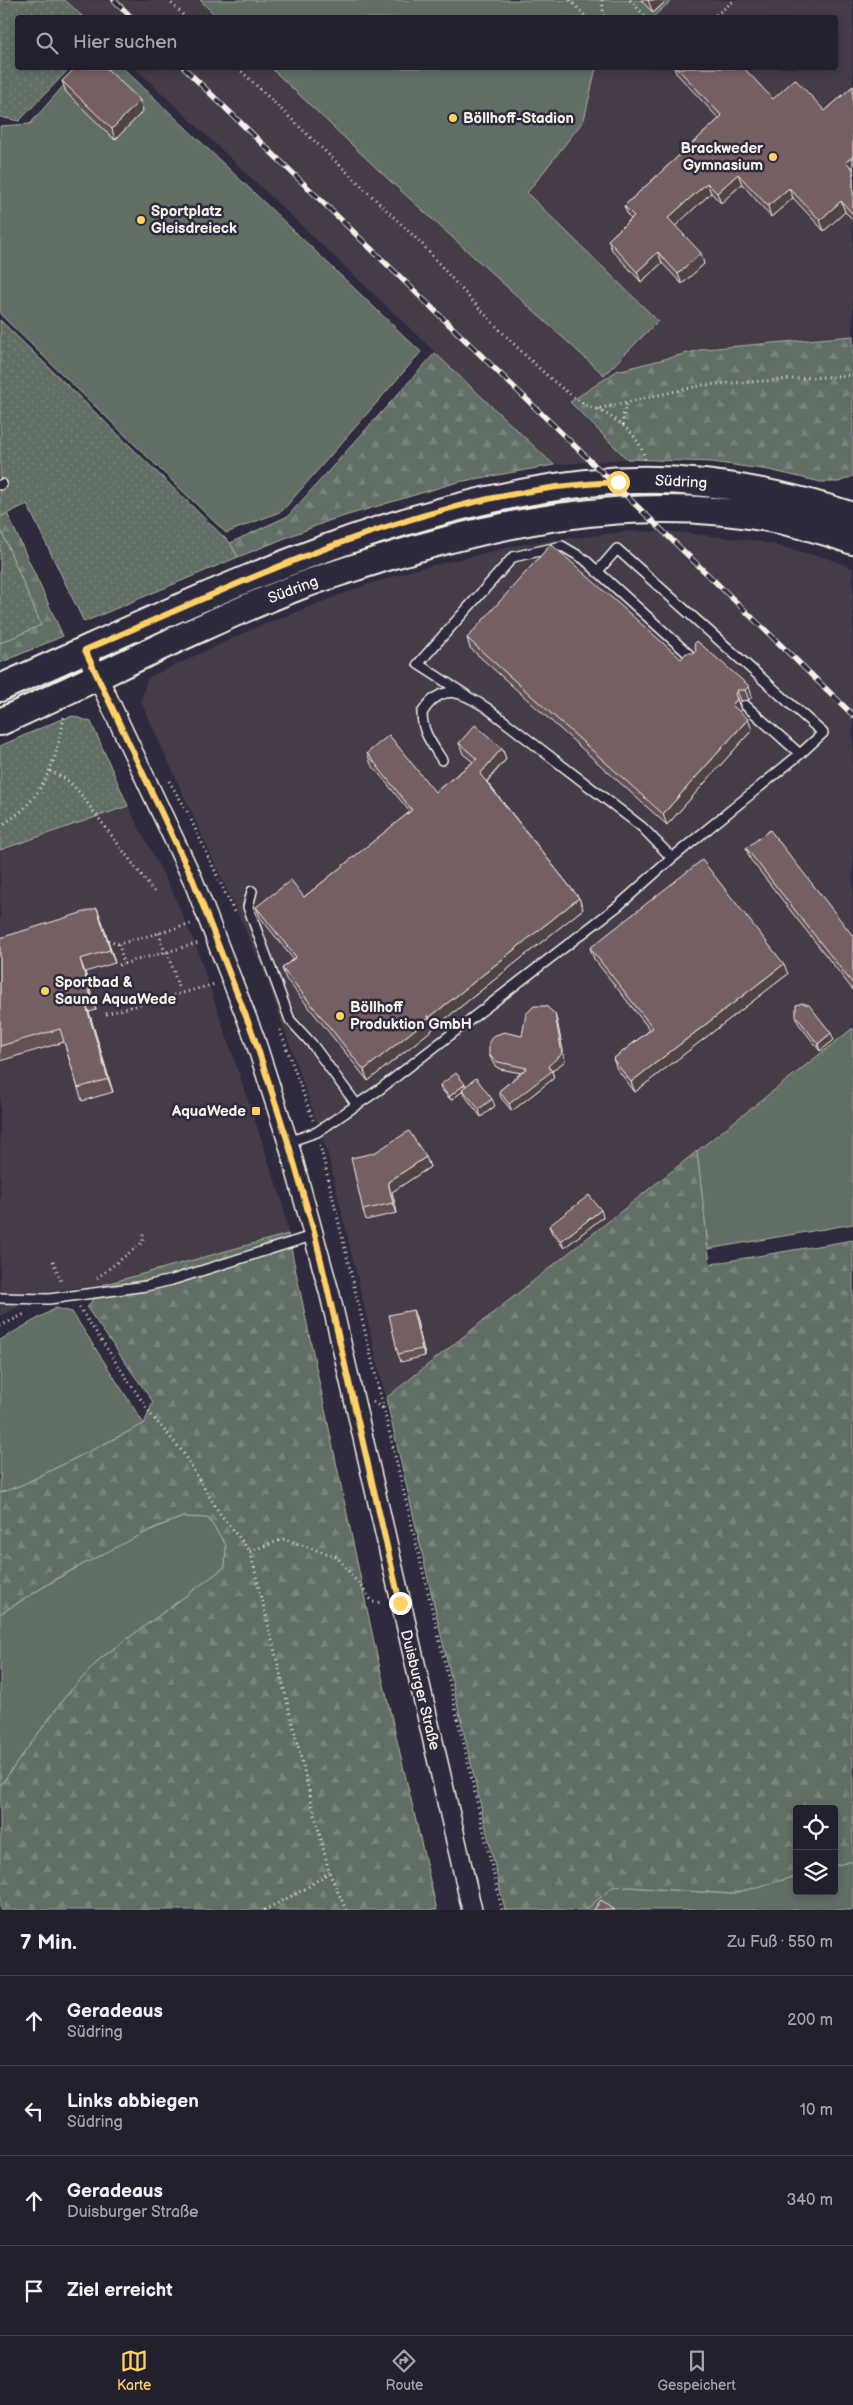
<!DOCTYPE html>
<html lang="de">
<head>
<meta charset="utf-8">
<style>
  :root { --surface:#23202e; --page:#2f2d3a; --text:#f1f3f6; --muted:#a3a3aa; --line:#403e4a; --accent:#ffd166 }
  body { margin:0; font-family:"Balsamiq Sans",sans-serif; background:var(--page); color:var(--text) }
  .controls { position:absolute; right:15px; bottom:15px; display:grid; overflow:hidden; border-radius:5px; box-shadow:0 2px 8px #0003 }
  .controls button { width:45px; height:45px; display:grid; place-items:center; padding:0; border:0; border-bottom:1px solid var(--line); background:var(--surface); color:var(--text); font:25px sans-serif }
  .stop { position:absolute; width:15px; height:15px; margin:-11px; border:4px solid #ffd166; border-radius:50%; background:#fff }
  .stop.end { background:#ffd166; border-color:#fff; box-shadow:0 1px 5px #0008 }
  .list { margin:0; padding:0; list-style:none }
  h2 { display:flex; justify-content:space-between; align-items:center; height:65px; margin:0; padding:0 20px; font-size:21px }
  h2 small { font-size:16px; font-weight:400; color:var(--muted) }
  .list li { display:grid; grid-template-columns:32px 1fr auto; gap:15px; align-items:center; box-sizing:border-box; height:90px; padding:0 20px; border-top:1px solid var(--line) }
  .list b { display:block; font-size:19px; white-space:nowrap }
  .list p { margin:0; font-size:16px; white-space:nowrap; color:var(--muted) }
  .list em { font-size:16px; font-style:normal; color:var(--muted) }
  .icon { flex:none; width:28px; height:28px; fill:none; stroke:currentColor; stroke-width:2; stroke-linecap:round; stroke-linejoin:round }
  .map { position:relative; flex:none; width:853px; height:1910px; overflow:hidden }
  .search { position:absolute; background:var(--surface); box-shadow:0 2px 8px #0003; left:15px; right:15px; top:15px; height:55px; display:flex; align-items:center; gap:12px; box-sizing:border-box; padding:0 18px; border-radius:5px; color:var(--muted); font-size:19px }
  .sheet { height:425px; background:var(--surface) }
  nav { display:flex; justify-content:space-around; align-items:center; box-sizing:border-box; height:70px; border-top:1px solid var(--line); background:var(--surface); font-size:14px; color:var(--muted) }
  nav a { display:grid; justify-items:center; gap:2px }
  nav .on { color:var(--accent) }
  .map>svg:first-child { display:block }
</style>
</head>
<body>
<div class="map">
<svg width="853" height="1910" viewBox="0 0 853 1910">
  <defs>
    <pattern id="forest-firs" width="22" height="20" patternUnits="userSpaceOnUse" patternTransform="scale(1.25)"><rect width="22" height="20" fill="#616e63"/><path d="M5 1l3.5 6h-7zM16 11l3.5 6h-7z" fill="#788379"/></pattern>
    <pattern id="park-dots" width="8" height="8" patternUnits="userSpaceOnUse" patternTransform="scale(1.25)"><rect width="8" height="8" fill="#616e63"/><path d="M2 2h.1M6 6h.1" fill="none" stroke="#788379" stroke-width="1.8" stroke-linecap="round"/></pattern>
  </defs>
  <rect width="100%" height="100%" fill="#2f2a3d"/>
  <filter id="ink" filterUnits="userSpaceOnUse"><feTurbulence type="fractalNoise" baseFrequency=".02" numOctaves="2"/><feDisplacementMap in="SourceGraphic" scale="10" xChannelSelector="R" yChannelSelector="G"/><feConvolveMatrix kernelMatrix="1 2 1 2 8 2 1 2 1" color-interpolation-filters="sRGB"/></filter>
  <g filter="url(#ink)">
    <path fill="#443a48" d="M65,0H853V336L704,349L571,402L627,459L554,465L135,68H836V18H83Z
      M630,531L677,532L758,541L830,559L853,568V1028L386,1398L327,1151L263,969L141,702L147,678L259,626L363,586L416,569L523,544Z
      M128,806L174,895L196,946L283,1204L288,1234L102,1285L52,1291L0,1316V850Z"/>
    <path fill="#616e63" stroke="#aab0a6" d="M200,0H672L652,18H218Z
      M79,68H123L421,352L282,511L226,533L0,314V126L30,124Z
      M271,68H596L584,120L527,193L658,321L604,375L388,179Z
      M853,1028V1224L708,1249L697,1151Z
      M56,1308L72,1312L144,1424L22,1485L0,1493V1340Z
      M183,1517L208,1518L226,1545L225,1567L100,1659L65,1697L0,1786V1614C58,1578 118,1541 183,1517Z
      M853,1861V1910H585L614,1886L731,1894L797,1876V1891H834V1866Z"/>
    <path fill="url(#forest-firs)" stroke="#aab0a6" d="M853,336V476L839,482H821L769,470L712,462L627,459L570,402L617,371L704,349Z
      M435,353L554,465L458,482L328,521L238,557L230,543L288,516Z
      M7,513L63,636L0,663V643L41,625L0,528V517Z
      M697,1151L710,1264L853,1240V1861L834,1866V1809H797V1876L731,1894L614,1886L585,1910H505L386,1398Z
      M288,1234L375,1647L437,1910H0V1786L65,1697L100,1659L225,1567L226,1545L208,1518L183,1517L156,1527L64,1574L0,1614V1493L22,1485L144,1424L153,1402L87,1308L102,1285Z"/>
    <path fill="url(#park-dots)" stroke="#aab0a6" d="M0,0H65L83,17L18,18V68H70L19,121L0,117Z
      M0,320L230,543L238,557L84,622L27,504L0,517Z
      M0,528L41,625L0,643Z
      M73,716L91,722L128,806L0,850V746L57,721Z"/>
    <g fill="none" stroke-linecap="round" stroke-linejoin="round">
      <g stroke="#f4f1e8" stroke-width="12">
        <path id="lane" d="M0,485L2,484
          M597,572L617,549L823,733L800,754
          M466,695L418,664L513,557L562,546L584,559L694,659
          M442,760C432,744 422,732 422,713C442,681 462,692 487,708L642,827L672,858
          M252,891L248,907L290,1020L312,1044L357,1105
          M288,1142L317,1132L380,1089L618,906L672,858L800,754L745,705
          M0,1298L49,1299L146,1286L172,1280L315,1235"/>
      </g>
      <g stroke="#f4f1e8" stroke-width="22">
        <path id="street" d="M85,650L193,880L254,1037L288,1142L330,1295L472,1910"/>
      </g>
      <g stroke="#f4f1e8" stroke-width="30">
        <path id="secondary" d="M0,688C188,605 381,506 587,483C677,473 768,488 853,516
          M0,722C100,677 197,626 300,586C326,576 354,568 381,559C533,511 699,484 853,541"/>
      </g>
      <path stroke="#f4f1e8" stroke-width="3" stroke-dasharray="1 4" stroke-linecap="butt" d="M168,0L186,18
        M570,0L587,18
        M602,0L604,18
        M630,0L647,18
        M712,18L735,0
        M238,68L423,245C449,277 563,404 597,409L703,385L853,375
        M598,409C620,423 638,432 645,459
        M623,425V416L627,402
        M50,771L66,779L79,792L154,892
        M169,781L186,809L234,912
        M0,826C42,803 57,761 64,716
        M159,933L165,953
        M108,940L119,944L191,924
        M119,944L124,964
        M168,952L178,987
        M119,965L199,943
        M106,1014L215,984
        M280,1030L313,1120
        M320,1145L439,1638L502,1910
        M53,1261L62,1284
        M97,1278L143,1242V1231
        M79,1307L152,1416L182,1451L220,1514L250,1551L329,1872L346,1910
        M0,1326L27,1313
        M373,1402L384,1409
        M250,1551L284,1539L337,1557L373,1602L383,1603
        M264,1910L305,1889L329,1872"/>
      <use href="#lane" stroke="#2f2a3d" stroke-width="9"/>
      <use href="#street" stroke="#2f2a3d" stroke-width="19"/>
      <use href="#secondary" stroke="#2f2a3d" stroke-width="26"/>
      <g stroke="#f4f1e8" stroke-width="5.5">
        <path id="rail" d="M114,0L132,18
          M184,68L853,715"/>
      </g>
      <use href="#rail" stroke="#2f2a3d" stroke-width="4" stroke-dasharray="11" stroke-linecap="butt"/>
    </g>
    <path fill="#645154" stroke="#f4f1e8" d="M641,0H667L653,13Z
      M674,68H677L773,99L825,111L853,86V220L845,212L824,231L793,198L771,217L742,184L721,203L711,193L675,226L704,264L682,284L662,263L641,282L612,250L608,240L631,219L628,216L624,206L719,119L676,73Z
      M62,81L143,111L115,140L66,92Z
      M467,638L681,659L694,653L696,650L697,641L752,697L749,700L741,701L739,704L741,710L739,711L752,730L667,825L470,648Z
      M459,743L502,748L506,759L487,782L579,898L583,909L434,1028L433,1027V1029L368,1081L286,979L282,968L293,959L260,917L256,907L304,897L410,812L371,764L367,753L435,792L473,762L463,754Z
      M746,848L853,936V990L750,859Z
      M102,921L115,963L85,972L96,1010L89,1012L113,1092L82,1101L78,1088L64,1042L0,1061V938Z
      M590,948L788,974L635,1092L617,1069L613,1059L650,1030L594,959Z
      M796,1016L834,1040L820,1051L798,1023Z
      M557,1021L565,1061L552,1071L554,1078L512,1111L501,1098L499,1091L521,1073L500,1069L495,1066L492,1061L489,1054L522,1036Z
      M465,1084L466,1086L495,1106L481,1117L465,1096L463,1091L451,1100L441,1089L440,1085Z
      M374,1153L426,1157L430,1167L392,1192L397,1213L366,1220L363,1210Z
      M603,1217L564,1248L552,1233L549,1226Z
      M416,1317L425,1356L401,1362L398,1354Z"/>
    <path fill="#514245" stroke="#f4f1e8" d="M648,0H667L653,13Z
      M140,100L143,111L115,140L112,129Z
      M853,156V170L846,162Z
      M738,174L742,184L721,203L717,193Z
      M707,183L711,193L672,229L668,218Z
      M789,188L793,198L771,217L768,206Z
      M841,201L845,212L824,231L820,220Z
      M658,252L662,263L641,282L637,272Z
      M701,253L704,264L682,284L678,274Z
      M749,686L752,697L749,700L745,690Z
      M737,690L741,701L739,704L735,694Z
      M737,699L741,710L736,715L732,705Z
      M748,719L752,730L667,825L663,814Z
      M502,748L506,759L484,784L480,774Z
      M579,898L583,909L434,1028L430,1017Z
      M97,908L102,921L115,963L110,950Z
      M80,959L85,972L96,1010L91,997Z
      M784,964L788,974L635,1092L631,1082Z
      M84,999L89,1012L113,1092L108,1079Z
      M555,1014L557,1021L565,1061L552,1071L554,1078L512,1111L509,1104L548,1066Z
      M429,1018L433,1029L368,1081L364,1070Z
      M831,1033L834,1040L820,1051L818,1044Z
      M465,1084L467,1088L462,1089L463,1091L451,1100L449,1097Z
      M492,1099L495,1106L481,1117L479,1109Z
      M426,1157L430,1167L392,1192L397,1213L393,1203L388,1182Z
      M601,1210L603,1217L564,1248L561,1241Z
      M413,1310L416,1317L425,1356L422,1349Z"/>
    <path fill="#745e62" stroke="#f4f1e8" d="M75,68H106L140,100L112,129L62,81Z
      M677,68H744L773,99L795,79L825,111L853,86V156L846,162L853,169V214L841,201L820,220L789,188L768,206L738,174L717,193L707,183L668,218L701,253L678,274L658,252L637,272L608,240L634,216L624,206L722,116Z
      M551,544L681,659L686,653H694L696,650L694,644L697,641L749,686L745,690H737L735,694L737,699L732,705L748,719L663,814L467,638Z
      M475,725L502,748L480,774L579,898L430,1017L427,1015L429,1018L364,1070L282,968L296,957L256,907L291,880L304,897L412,810L367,753L389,735L435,792L477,759L459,743Z
      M770,830L853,936V984L746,848Z
      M702,860L784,964L631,1082L613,1059L653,1028L590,948Z
      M97,908L110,950L80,959L91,997L84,999L108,1079L78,1088L60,1029L0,1046V938Z
      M802,1003L809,1005L831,1033L818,1044L796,1016V1005Z
      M534,1006H546L555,1014L562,1054L548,1066L552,1071L509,1104L499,1091L527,1068L498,1062L493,1059L489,1054V1042L493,1036L504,1032L522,1036L526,1014Z
      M456,1073L465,1084L449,1097L440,1085Z
      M476,1078L492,1099L479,1109L462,1089Z
      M409,1131L426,1157L388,1182L393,1203L363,1210L351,1158L374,1153Z
      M589,1195L601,1210L561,1241L549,1226Z
      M413,1310L422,1349L398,1354L389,1315Z
      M601,1900L615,1910H594Z"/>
  </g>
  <g fill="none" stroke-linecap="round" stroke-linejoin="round" filter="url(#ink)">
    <path stroke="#ffd166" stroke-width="6" d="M400,1603L315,1235L288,1142L254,1037L193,880L85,650C255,577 430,489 618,482"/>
  </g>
  <g fill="#ffd166" stroke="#2f2a3d" stroke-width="2">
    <circle cx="453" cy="118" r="5"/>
    <circle cx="773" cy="157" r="5"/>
    <circle cx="141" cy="220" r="5"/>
    <circle cx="45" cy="991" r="5"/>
    <circle cx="340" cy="1016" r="5"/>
    <rect x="251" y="1106" width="10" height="10" rx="2.5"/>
  </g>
  <g text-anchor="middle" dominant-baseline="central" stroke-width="5" stroke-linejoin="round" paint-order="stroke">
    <g font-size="15" font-weight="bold" fill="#f4f1e8" stroke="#2f2a3d" text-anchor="start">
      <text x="463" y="118">Böllhoff-Stadion</text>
      <text x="763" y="148" text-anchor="end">Brackweder<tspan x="763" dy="17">Gymnasium</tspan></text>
      <text x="151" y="211">Sportplatz<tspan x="151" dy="17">Gleisdreieck</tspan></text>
      <text x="55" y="982">Sportbad &amp;<tspan x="55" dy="17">Sauna AquaWede</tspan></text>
      <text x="350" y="1007">Böllhoff<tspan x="350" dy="17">Produktion GmbH</tspan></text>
      <text x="246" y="1111" text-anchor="end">AquaWede</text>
    </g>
    <g font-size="15" fill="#f4f1e8" stroke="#2f2a3d">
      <text transform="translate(681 482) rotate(3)">Südring</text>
      <text transform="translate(293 590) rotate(-21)">Südring</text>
      <text transform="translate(420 1690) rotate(76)">Duisburger Straße</text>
    </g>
  </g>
</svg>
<div class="controls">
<button><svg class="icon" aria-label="locate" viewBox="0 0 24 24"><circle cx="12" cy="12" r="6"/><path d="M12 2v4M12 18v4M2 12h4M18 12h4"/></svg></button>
<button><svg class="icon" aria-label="layers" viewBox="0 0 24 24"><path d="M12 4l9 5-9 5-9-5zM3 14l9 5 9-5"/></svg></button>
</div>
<div class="stop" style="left:618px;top:482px"></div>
<div class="stop end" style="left:400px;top:1603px"></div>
<div class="search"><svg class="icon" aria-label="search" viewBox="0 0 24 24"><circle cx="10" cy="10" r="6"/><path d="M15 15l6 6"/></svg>Hier suchen</div>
</div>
<section class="sheet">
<h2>7 Min.<small>Zu Fuß · 550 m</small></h2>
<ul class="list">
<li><svg class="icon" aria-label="ahead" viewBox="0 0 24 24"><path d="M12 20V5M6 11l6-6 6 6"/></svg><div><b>Geradeaus</b><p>Südring</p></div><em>200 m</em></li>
<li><svg class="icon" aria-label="left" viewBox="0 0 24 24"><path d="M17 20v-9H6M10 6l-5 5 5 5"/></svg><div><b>Links abbiegen</b><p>Südring</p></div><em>10 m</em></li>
<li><svg class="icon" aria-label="ahead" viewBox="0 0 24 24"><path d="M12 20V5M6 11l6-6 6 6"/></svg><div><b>Geradeaus</b><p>Duisburger Straße</p></div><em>340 m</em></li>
<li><svg class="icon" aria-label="arrive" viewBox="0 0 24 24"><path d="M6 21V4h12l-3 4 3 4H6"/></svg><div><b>Ziel erreicht</b></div></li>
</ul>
</section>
<nav>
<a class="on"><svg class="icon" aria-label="map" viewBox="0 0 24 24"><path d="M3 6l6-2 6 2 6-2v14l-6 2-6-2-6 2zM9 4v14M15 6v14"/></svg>Karte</a>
<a><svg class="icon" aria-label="directions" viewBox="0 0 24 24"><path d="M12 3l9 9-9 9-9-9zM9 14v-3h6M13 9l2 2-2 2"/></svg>Route</a>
<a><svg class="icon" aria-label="saved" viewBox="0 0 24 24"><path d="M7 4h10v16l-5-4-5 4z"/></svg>Gespeichert</a>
</nav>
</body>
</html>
